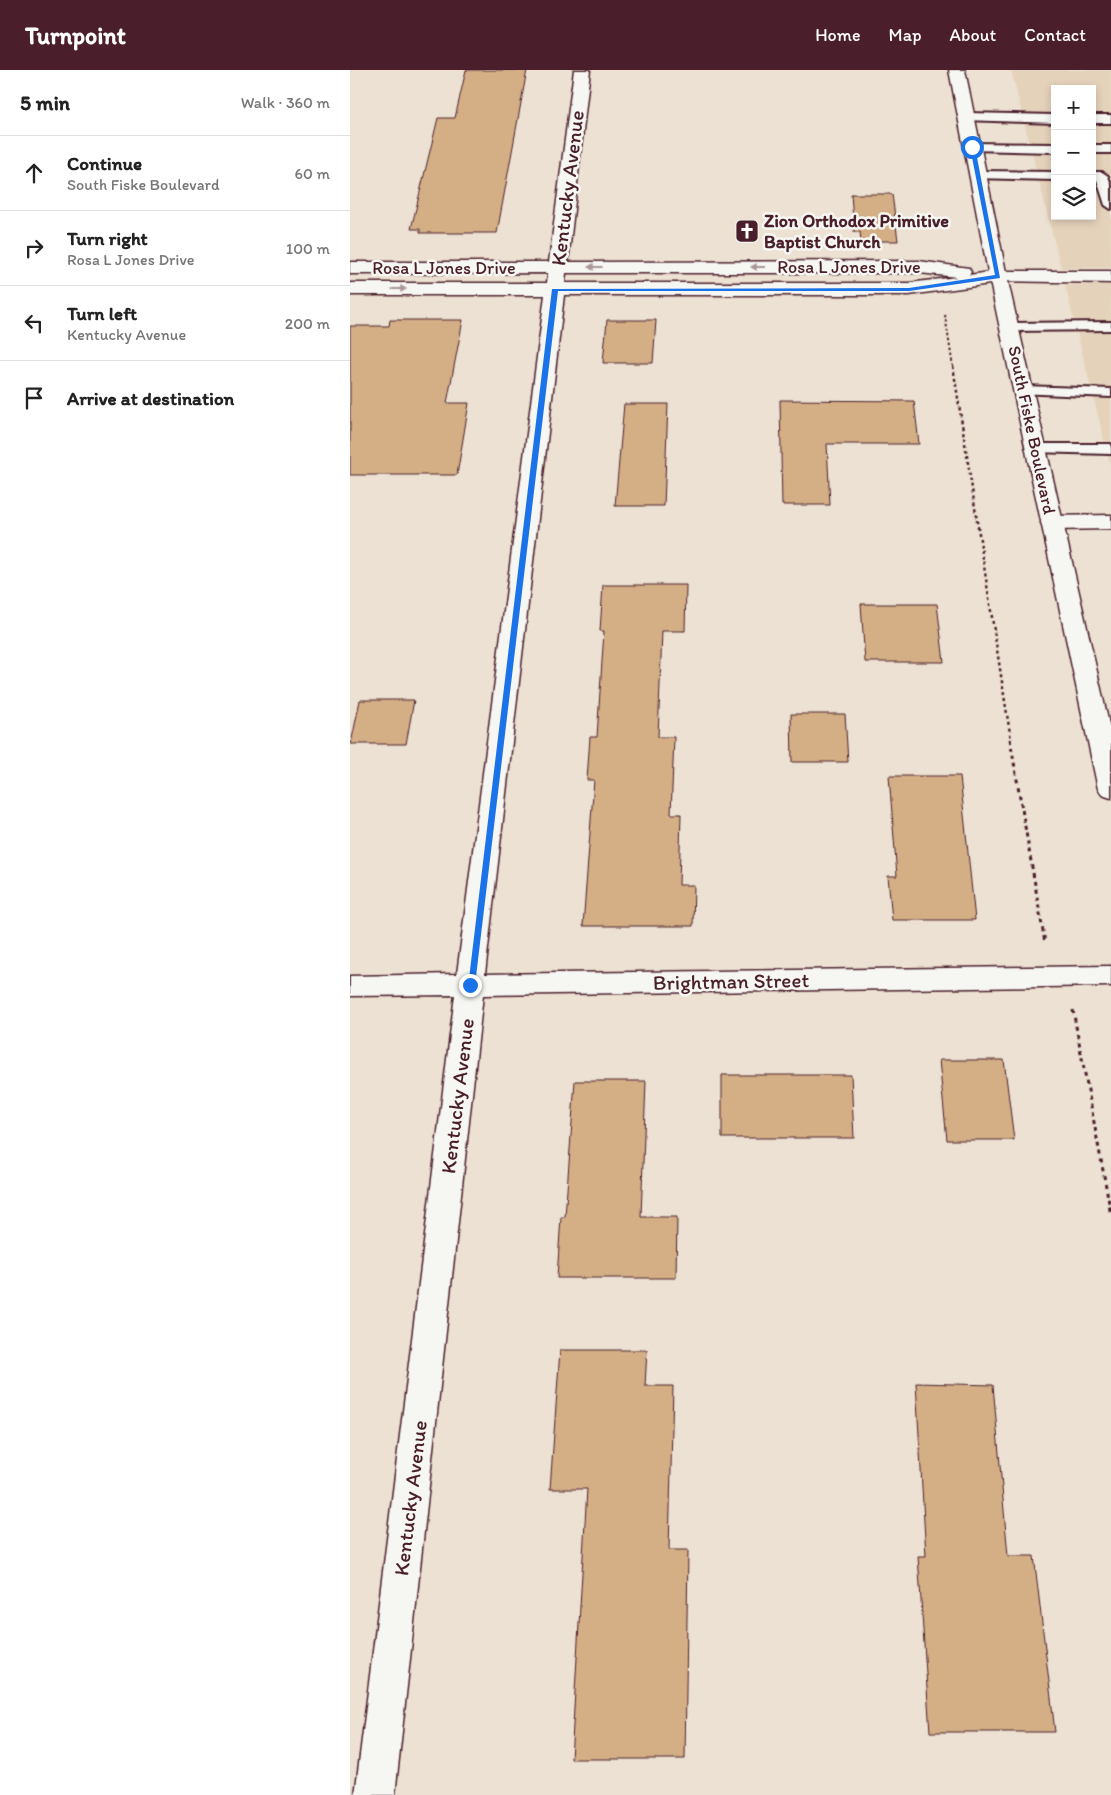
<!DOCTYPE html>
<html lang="en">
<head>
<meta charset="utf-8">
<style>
  :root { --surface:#fff; --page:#f2f2f2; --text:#222; --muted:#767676; --line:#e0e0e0; --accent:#4a1f2b }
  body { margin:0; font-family:Itim,sans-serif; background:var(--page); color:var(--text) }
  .controls { position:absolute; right:15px; top:15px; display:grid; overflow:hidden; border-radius:0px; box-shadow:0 2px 8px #0003 }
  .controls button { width:45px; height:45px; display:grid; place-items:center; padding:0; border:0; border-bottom:1px solid var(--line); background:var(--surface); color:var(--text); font:25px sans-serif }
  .stop { position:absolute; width:15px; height:15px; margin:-11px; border:4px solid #1a73e8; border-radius:50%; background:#fff }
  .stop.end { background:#1a73e8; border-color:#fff; box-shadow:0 1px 5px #0008 }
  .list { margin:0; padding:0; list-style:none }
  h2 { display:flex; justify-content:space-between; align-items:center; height:65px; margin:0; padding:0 20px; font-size:21px }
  h2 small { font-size:16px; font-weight:400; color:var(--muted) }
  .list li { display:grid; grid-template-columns:32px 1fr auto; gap:15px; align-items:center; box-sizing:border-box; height:75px; padding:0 20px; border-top:1px solid var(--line) }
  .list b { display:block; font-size:19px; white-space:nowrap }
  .list p { margin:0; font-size:16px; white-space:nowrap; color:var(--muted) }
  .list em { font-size:16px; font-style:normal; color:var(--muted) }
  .icon { flex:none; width:28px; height:28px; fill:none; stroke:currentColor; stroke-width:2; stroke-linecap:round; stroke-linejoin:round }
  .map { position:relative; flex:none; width:761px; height:1725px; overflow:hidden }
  header { display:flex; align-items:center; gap:30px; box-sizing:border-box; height:70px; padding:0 25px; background:var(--accent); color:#fff }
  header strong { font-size:24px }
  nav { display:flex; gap:28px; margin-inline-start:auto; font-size:18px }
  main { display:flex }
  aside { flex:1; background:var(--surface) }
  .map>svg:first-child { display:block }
</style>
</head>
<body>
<header>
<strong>Turnpoint</strong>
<nav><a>Home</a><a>Map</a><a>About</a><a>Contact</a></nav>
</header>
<main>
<aside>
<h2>5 min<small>Walk · 360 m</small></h2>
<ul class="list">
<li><svg class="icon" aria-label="ahead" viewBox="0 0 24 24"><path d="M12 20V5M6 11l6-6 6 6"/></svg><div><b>Continue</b><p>South Fiske Boulevard</p></div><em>60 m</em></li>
<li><svg class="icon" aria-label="right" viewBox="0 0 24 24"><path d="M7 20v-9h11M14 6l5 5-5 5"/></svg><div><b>Turn right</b><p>Rosa L Jones Drive</p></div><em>100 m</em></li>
<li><svg class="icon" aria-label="left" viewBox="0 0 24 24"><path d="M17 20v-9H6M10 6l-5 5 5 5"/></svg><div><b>Turn left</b><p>Kentucky Avenue</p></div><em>200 m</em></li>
<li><svg class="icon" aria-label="arrive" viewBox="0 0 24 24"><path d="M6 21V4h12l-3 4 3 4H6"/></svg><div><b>Arrive at destination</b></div></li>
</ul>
</aside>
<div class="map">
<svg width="761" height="1725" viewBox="0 0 761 1725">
  <rect width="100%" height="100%" fill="#ece1d2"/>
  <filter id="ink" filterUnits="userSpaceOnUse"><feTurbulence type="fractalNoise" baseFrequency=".02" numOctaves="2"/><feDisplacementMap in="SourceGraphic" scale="10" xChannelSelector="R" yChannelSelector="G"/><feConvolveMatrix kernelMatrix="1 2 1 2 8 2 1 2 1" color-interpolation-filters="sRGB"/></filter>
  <g filter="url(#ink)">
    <path fill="#e5d2bb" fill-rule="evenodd" d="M661,0H761V198H711ZM705,19H742V146H705Z
      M715,215H761V397Z"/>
    <path fill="#d4af86" stroke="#4a1f2b" d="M116,0H177L147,163H70V159H61L88,48H105Z
      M501,124H542L548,171H511L510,162H504Z
      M40,250H113L97,333H119L107,405H0V256H39Z
      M257,250H306L303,293H253Z
      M430,330L564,331L569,374H477L480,435H432Z
      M274,334H318L314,436H265Z
      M253,515H336L335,561H312L308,667H324L321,744H331L329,815H344L343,856H233L244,710H237L240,667H247L254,561H250Z
      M511,534H587L594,592H515Z
      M10,630H64L56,674H1Z
      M441,644H495L498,692H442Z
      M539,706H610L625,850H542L538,806H547Z
      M589,990H654L664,1070H597Z
      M372,1005H501L504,1068H372Z
      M225,1011H296L291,1147H327L326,1208H207L211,1147H215Z
      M210,1280H297L295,1316H323L319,1480H338L335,1689H221L237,1419H200Z
      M566,1313L643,1315L658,1486H684L705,1662H580L568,1486H576Z"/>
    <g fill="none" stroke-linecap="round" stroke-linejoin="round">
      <g stroke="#4a1f2b" stroke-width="4">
        <path id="service" d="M617,43L705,45V53L613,50V44Z
          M742,45H761V53H742Z
          M622,73L705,74V82L618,80L616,77L618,74Z
          M742,75H761V83H742Z
          M628,101L705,102V110L624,108L622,105Z
          M742,102H752L758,106L761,115V139L755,135L747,110H742Z
          M761,252V260L659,261L652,257L659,253Z
          M673,316L761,319V327L668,323L666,320L668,317Z
          M686,374H761V384L681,382L678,379Z"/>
      </g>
      <g stroke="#4a1f2b" stroke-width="3">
        <path id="minor" d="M224,0H240L218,192L569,191L619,198L621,202L619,205L648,201L655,203L657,207L655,211L648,213L559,225H214L135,904L761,896V916L133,925L45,1725H5L105,925L0,926V906L107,904L195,225H0V213H197L198,203L0,204V192H199ZM216,203H569L607,207L559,213H215Z
          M761,445V459L702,460L694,458L691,453L694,448L702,446Z"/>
      </g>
      <g stroke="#4a1f2b" stroke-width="3">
        <path id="tertiary" d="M648,201H761V213L641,211L639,207L641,203Z"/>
      </g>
      <g stroke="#4a1f2b" stroke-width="3">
        <path id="secondary" d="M599,0H615L657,207L761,663V728L752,725L748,719L639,207Z"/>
      </g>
      <path stroke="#4a1f2b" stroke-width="2" stroke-dasharray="2.5 2.5" stroke-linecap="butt" d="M595,245L603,297"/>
      <path stroke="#4a1f2b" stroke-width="2.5" stroke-dasharray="3 3" stroke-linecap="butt" d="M603,296L661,670"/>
      <path stroke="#4a1f2b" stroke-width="3" stroke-dasharray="4 4" stroke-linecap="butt" d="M660,669L695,873
        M723,940L760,1138"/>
      <path stroke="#4a1f2b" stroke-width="4" stroke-dasharray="5 5" stroke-linecap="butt" d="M760,1137L761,1143"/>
      <use href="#service" fill="#f6f6f2" fill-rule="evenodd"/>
      <use href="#minor" fill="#f6f6f2" fill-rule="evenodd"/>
      <use href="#tertiary" fill="#f6f6f2" fill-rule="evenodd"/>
      <use href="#secondary" fill="#f6f6f2" fill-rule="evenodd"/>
    </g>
    <defs><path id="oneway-solid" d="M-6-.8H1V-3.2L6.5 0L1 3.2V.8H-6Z" transform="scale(1.25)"/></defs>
    <g fill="#a99598">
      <use href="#oneway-solid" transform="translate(245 197) rotate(180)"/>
      <use href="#oneway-solid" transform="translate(408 197) rotate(180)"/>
      <use href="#oneway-solid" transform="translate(49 219)"/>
    </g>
  </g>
  <path fill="#1a73e8" d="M622,76L625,77L650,208L559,221H208L125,915L118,917L202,219L559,218L645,205L620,77Z"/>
  <defs>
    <g id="church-square" transform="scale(1.25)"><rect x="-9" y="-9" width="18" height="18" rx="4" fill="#4a1f2b" stroke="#f6f6f2"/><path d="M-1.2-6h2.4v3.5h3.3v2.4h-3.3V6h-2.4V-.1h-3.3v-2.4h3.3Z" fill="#fff"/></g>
  </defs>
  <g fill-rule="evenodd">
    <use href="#church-square" x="397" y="161"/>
  </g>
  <g text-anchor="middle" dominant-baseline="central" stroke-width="5" stroke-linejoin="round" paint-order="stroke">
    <g font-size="18" font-weight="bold" fill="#4a1f2b" stroke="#f6f6f2" text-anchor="start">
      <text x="414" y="151">Zion Orthodox Primitive<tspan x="414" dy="21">Baptist Church</tspan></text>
    </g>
    <g font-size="18" fill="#4a1f2b" stroke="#f6f6f2">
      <text x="499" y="197">Rosa L Jones Drive</text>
      <text x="94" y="198">Rosa L Jones Drive</text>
      <text transform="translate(682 360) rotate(78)">South Fiske Boulevard</text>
    </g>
    <g font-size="21" fill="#4a1f2b" stroke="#f6f6f2">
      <text transform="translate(217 118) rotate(-83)">Kentucky Avenue</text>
      <text transform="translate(381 911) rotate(-1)">Brightman Street</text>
      <text transform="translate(107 1026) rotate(-83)">Kentucky Avenue</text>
      <text transform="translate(60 1428) rotate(-83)">Kentucky Avenue</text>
    </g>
  </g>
</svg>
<div class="controls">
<button>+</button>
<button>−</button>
<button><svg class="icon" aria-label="layers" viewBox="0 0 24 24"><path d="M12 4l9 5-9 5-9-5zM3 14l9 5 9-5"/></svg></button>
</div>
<div class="stop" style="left:622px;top:77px"></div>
<div class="stop end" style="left:120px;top:915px"></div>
</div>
</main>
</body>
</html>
